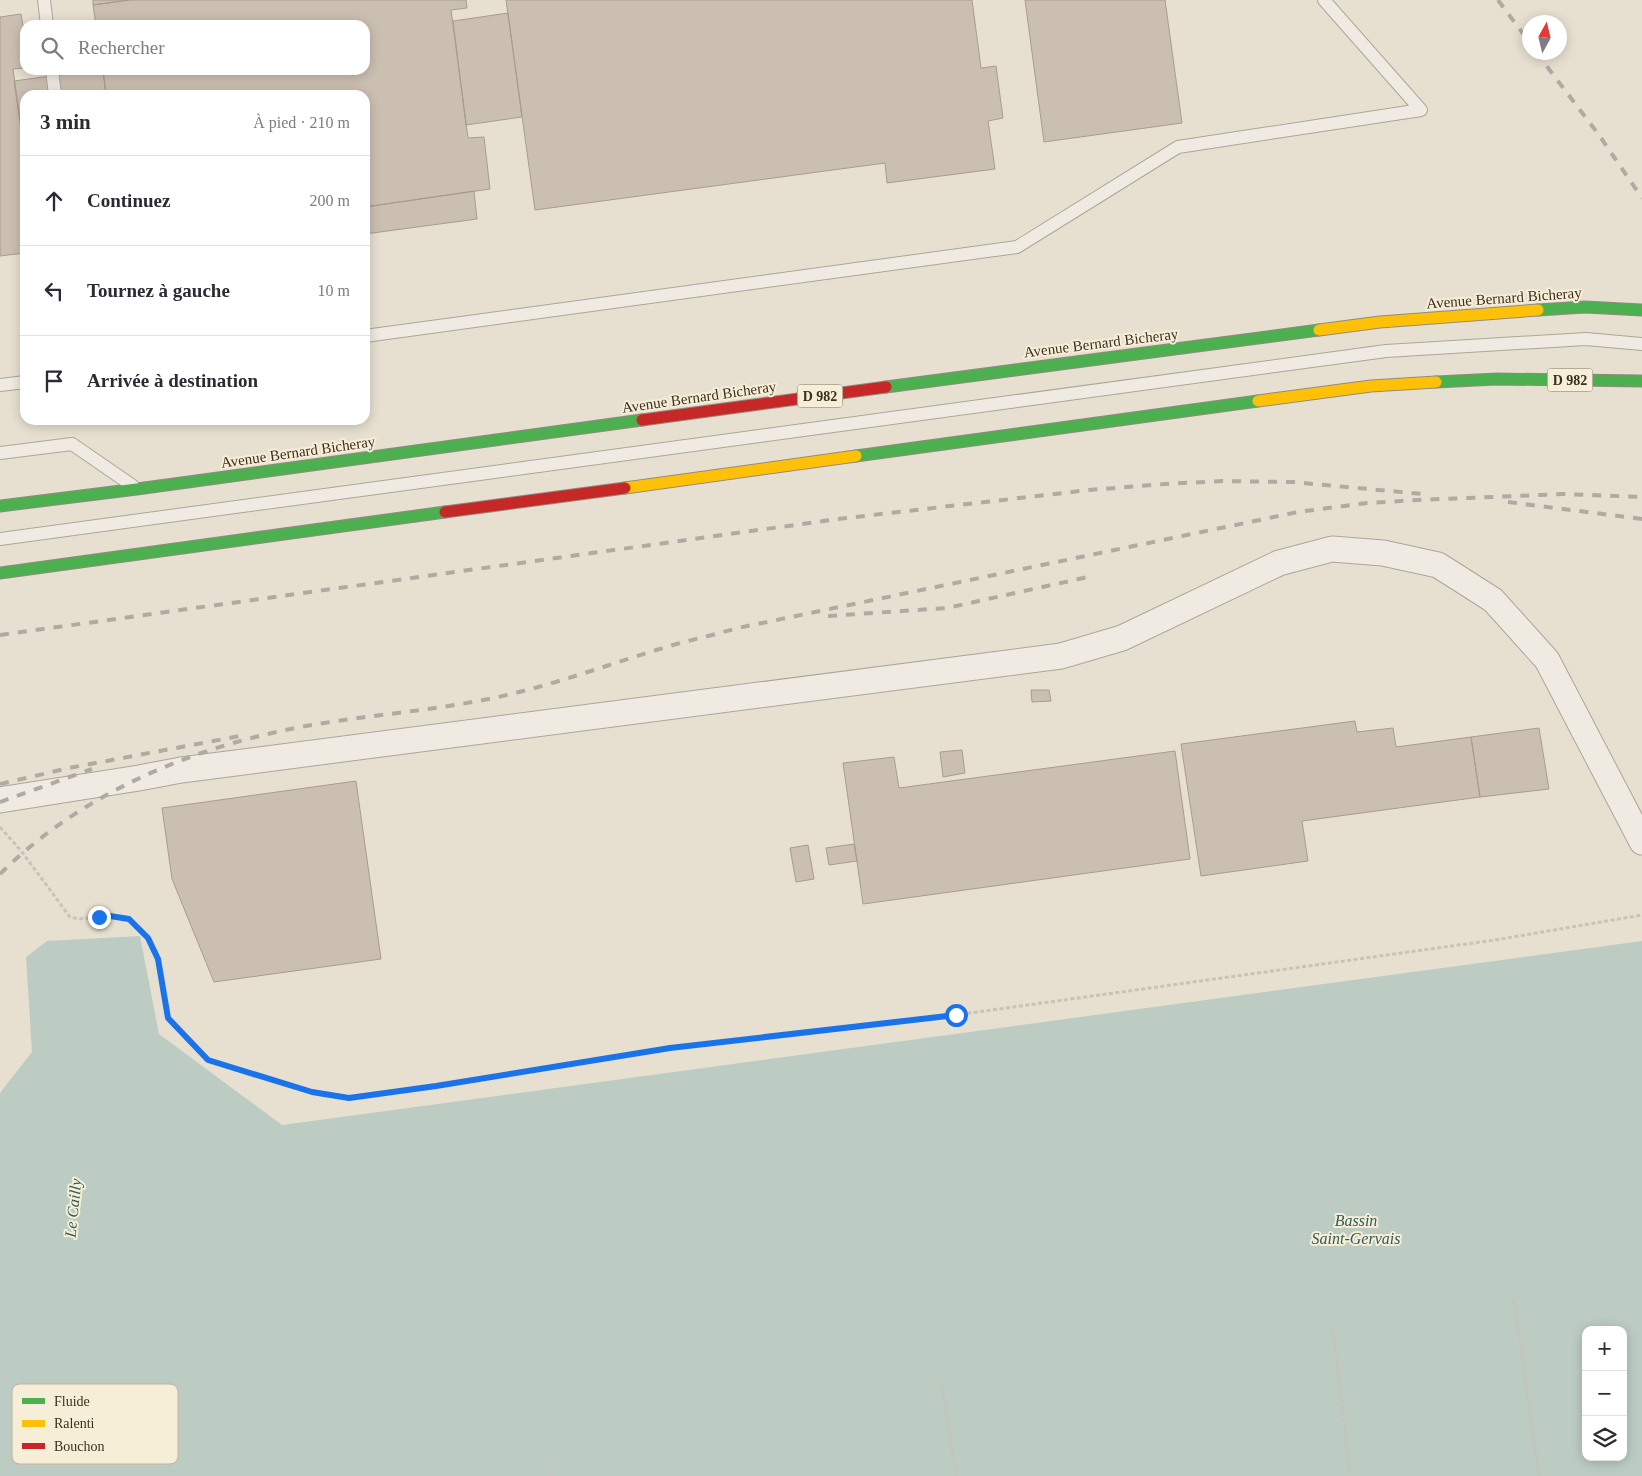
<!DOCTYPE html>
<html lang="fr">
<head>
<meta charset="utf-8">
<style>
  :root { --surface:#fff; --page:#f7f7f7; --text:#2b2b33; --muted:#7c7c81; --line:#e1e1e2 }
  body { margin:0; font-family:Georgia,serif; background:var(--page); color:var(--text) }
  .controls { position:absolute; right:15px; bottom:15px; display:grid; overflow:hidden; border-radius:10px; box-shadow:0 2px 12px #0003 }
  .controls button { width:45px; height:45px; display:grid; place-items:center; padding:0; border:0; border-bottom:1px solid var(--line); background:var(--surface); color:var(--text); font:25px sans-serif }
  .compass { position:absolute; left:1522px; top:15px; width:45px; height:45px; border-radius:50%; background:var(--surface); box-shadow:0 2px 12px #0003; rotate:8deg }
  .stop { position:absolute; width:15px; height:15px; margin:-11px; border:4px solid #1a73e8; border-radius:50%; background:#fff }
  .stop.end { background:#1a73e8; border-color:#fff; box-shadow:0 1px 5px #0008 }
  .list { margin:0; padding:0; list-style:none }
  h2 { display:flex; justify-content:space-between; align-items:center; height:65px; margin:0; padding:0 20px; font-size:21px }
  h2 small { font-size:16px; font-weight:400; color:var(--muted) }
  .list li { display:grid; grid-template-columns:32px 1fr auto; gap:15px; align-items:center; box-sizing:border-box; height:90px; padding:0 20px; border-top:1px solid var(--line) }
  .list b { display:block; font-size:19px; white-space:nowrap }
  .list em { font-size:16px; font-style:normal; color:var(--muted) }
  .icon { flex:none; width:28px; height:28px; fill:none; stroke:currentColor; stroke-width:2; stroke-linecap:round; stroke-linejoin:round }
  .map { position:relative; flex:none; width:1642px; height:1476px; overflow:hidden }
  .search { position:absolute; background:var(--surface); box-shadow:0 2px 12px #0003; left:20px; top:20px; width:350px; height:55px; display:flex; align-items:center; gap:12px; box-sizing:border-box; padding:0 18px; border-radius:15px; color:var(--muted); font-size:19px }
  .panel { position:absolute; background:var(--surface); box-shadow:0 2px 12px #0003; left:20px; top:90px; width:350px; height:335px; border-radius:15px }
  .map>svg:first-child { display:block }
</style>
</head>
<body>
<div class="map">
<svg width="1642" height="1476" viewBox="0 0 1642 1476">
  <rect width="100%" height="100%" fill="#e7e0d1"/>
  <path fill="#bcccc2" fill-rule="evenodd" d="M140,936L159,1034L282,1125L1642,941V1476H0V1093L32,1052L26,957L47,941ZM1586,1330H1623V1457H1586Z"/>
  <path fill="#cbbfb2" stroke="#a89c90" d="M93,0H129L93,5Z
    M129,0H466L467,8L451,10L468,138L484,137L490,189L365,207V95H106L103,70H365V25H96L93,5Z
    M506,0H972L981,68L996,66L1003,118L988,121L995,169L887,183L885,163L535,210Z
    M1025,0H1165L1182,123L1044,142Z
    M508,13L522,117L466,125L453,21Z
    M21,14L25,39V68L13,69L25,156V253L0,256V17Z
    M94,70H103L106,95H25V156L14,81Z
    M474,191L477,219L365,234V207Z
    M1031,690H1049L1051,701L1032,702Z
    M1355,721L1357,732L1393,728L1396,747L1471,737L1480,797L1302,821L1308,861L1201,876L1181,744Z
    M1539,728L1549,789L1480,797L1471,737Z
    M962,750L965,773L943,777L940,752Z
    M1175,751L1190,859L863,904L843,763L894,757L899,788Z
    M356,781L381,959L214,982L172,879L162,808Z
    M854,844L857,861L829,865L826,848Z
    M808,845L814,879L796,882L790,848Z"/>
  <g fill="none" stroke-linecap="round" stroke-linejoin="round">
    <g stroke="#ada599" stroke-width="14">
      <path id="lane" d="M44,0L47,25
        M52,70L55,95
        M365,336L1017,247L1178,147L1421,110L1324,0
        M0,385L25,382
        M0,453L72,444L133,486
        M0,539L1386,351L1586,339L1642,344"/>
    </g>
    <g stroke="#ada599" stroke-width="27">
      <path id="street" d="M0,800L139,778L181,770L1061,656L1122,638L1279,563L1332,549L1383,553L1438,565L1493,600L1547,660L1642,842"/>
    </g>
    <g stroke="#928b80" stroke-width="13">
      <path id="fast" d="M1538,310L1585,307L1642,310
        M1436,382L1497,379L1642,381
        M886,387L1319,330
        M856,456L1258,401
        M0,506L137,489L642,420
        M0,573L445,512"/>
    </g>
    <g stroke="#928b80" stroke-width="13">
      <path id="slow" d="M1319,330L1380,322L1538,310
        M1258,401L1371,386L1436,382
        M625,488L856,456"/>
    </g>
    <g stroke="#928b80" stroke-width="13">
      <path id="jam" d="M642,420L886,387
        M445,512L625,488"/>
    </g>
    <path stroke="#c8c2b9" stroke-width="3" stroke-dasharray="4 2.5" stroke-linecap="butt" d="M0,827L22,852L70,917L79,919L110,916L129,919L135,924L148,938L158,959L168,1018L208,1059L312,1092L349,1097L437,1086L670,1048L956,1015L1495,940L1642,915
      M1514,1300L1539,1476
      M1333,1328L1350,1476
      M942,1384L956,1476
      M553,1470L554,1476"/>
    <use href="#lane" stroke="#efebe3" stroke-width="12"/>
    <use href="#street" stroke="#efebe3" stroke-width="25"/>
    <use href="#fast" stroke="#4caf50" stroke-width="11"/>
    <use href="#slow" stroke="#ffc107" stroke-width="11"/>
    <use href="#jam" stroke="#c62828" stroke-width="11"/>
    <path stroke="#afaaa2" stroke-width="4" stroke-dasharray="9 9" stroke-linecap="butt" d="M1498,0L1530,43
      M1536,52L1599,135L1642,198
      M1508,502L1642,519
      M828,616L947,608L1088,577
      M0,635L838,519L1089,490L1165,484L1223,481L1292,482L1423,494
      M0,784L69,768L240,736
      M0,802L92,769
      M0,874C85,790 201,743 318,724C378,714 438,710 498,697C558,684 615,662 673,645C695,639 717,634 738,628L1298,512L1367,503L1418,500L1564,494L1642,497"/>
  </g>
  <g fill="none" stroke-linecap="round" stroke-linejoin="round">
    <path stroke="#1a73e8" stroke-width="6" d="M99,917L110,916L129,919L148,938L158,959L168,1018L208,1060L312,1092L349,1098L436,1086L670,1048L956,1015"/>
  </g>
  <g text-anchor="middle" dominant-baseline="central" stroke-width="4" stroke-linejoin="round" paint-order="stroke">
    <g fill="#f7eed8" stroke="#756857" stroke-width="1">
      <rect x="1547.5" y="368.5" width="45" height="23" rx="4"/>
      <rect x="797.5" y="384.5" width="45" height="23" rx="4"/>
    </g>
    <g font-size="14" font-weight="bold" fill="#3d2e20">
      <text x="1570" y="380">D 982</text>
      <text x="820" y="396">D 982</text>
    </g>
    <g font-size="15" fill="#3d2e20" stroke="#f7eed8">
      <text transform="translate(1504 298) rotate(-4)">Avenue Bernard Bicheray</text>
      <text transform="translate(1101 343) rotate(-7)">Avenue Bernard Bicheray</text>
      <text transform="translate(699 397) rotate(-8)">Avenue Bernard Bicheray</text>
      <text transform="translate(298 452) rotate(-8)">Avenue Bernard Bicheray</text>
    </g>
    <g font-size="16" font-style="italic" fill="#2f5d5a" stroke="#f7eed8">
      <text transform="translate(73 1208) rotate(-84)">Le Cailly</text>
      <text x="1356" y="1220">Bassin<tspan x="1356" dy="18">Saint-Gervais</tspan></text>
    </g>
  </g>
  <rect x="12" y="1384" width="166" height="80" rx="8" fill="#f7eed8" stroke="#bfb4a1" stroke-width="1"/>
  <rect x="22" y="1398" width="23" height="6" fill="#4caf50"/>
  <rect x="22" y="1420" width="23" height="7" fill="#ffc107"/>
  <rect x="22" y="1443" width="23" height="6" fill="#c62828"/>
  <g font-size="14" fill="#3d2e20">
    <text x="54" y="1406">Fluide</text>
    <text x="54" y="1428">Ralenti</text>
    <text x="54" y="1451">Bouchon</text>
  </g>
</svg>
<div class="controls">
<button>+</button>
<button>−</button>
<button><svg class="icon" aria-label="layers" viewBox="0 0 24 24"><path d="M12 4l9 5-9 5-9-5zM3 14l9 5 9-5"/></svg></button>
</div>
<svg class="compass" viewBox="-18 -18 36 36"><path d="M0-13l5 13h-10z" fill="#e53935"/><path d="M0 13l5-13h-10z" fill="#7c7c81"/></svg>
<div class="stop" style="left:956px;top:1015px"></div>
<div class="stop end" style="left:99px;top:917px"></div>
<div class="search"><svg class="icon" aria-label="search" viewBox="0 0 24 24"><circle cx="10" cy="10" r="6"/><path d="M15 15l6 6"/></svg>Rechercher</div>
<section class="panel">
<h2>3 min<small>À pied · 210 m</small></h2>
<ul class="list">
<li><svg class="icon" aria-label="ahead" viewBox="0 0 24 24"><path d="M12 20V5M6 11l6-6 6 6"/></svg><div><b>Continuez</b></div><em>200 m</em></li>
<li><svg class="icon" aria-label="left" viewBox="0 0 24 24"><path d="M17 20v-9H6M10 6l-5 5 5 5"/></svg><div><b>Tournez à gauche</b></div><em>10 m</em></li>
<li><svg class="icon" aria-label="arrive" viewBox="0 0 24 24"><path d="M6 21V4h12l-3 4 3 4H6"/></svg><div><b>Arrivée à destination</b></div></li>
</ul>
</section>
</div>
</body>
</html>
